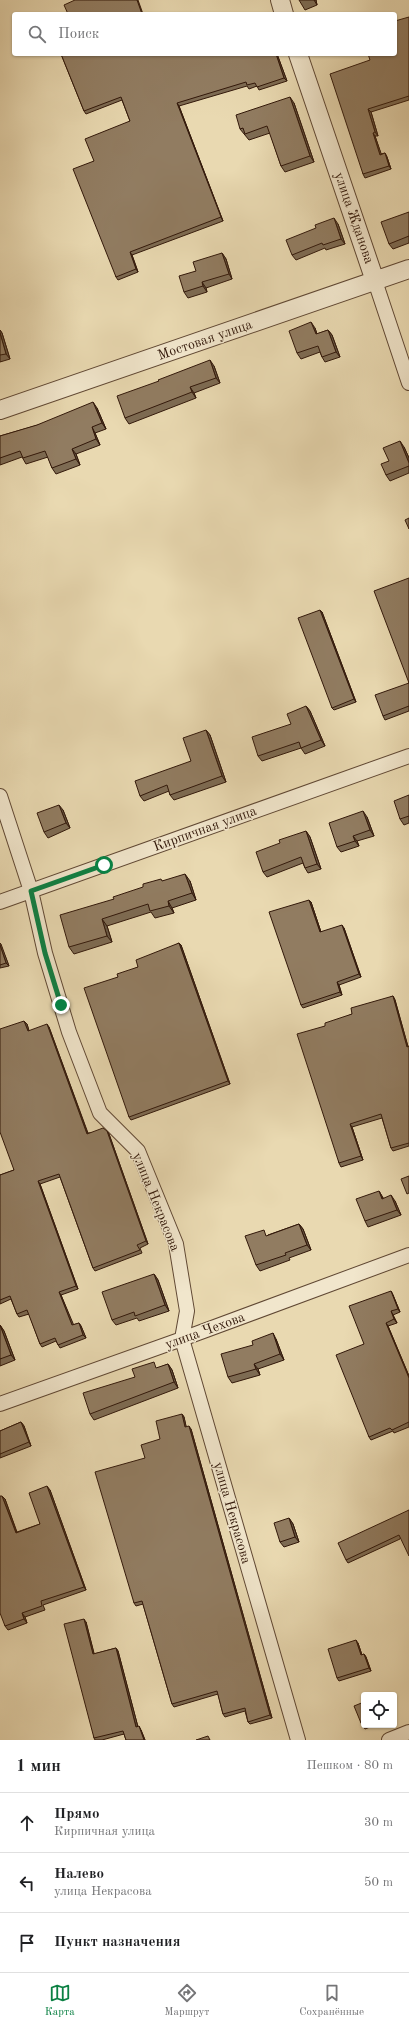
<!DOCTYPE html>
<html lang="ru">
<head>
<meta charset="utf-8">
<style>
  :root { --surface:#fff; --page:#f2f2f2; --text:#202124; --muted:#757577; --line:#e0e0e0; --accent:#0b8043 }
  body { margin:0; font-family:"Old Standard TT",serif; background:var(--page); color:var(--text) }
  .controls { position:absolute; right:12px; bottom:12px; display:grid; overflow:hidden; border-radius:4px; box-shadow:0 1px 3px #0004 }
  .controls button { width:36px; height:36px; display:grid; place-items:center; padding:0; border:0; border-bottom:1px solid var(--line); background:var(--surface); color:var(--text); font:20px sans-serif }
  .stop { position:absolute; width:12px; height:12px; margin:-9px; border:3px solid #0b8043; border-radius:50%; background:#fff }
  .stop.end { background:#0b8043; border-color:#fff; box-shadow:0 1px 4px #0008 }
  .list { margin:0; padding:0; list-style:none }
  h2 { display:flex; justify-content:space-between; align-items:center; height:52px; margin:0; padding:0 16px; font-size:17px }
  h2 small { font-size:13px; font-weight:400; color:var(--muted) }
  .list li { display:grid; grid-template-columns:26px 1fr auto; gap:12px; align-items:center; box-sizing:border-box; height:60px; padding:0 16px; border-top:1px solid var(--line) }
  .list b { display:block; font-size:15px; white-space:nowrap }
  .list p { margin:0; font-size:13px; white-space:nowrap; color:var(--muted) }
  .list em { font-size:13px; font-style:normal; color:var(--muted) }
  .icon { flex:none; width:22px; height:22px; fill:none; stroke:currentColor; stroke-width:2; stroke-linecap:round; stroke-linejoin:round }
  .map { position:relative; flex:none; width:409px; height:1740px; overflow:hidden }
  .search { position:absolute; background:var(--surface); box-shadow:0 1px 3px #0004; left:12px; right:12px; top:12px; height:44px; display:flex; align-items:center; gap:10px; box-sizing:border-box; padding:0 14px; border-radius:4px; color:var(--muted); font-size:15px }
  .sheet { height:232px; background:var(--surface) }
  nav { display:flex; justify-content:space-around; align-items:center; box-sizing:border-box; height:56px; border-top:1px solid var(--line); background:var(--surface); font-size:11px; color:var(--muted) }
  nav a { display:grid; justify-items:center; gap:2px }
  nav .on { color:var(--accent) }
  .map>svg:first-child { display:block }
</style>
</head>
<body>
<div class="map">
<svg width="409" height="1740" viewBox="0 0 409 1740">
  <rect width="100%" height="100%" fill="#e9d9b1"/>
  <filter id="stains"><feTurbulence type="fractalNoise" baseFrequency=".005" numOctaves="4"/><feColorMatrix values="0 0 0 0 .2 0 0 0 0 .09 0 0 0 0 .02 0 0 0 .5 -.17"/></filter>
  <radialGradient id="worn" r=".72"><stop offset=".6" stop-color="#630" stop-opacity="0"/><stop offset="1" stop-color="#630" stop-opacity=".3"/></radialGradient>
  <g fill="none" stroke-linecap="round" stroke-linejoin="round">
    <g stroke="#604834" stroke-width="16">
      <path id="minor" d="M375,281L409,383
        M0,796L31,891L45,953L69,1032L100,1113L138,1151L176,1244L187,1311L182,1339L298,1740
        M0,902L409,756
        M0,1404L182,1339L409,1255
        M389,1740L409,1732"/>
    </g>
    <g stroke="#604834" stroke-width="20">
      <path id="tertiary" d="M280,0L284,14
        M298,54L375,281
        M0,410L409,269"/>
    </g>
    <use href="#minor" stroke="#f1e6cc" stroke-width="14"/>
    <use href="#tertiary" stroke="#f1e6cc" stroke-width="18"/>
  </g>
  <path fill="#7d6b53" stroke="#32180a" d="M299,0H316L317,5L305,10Z
    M409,17V100L371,112L378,136H375L381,154L385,153L387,157L391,169L365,178L363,174L370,60Z
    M61,54H277L287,81L259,90L257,86L249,89L247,86L179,106L223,221L132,255L138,272L118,280L116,277L94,161L130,121L122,100L86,114L84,111Z
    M294,103L314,162L285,172L281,166L270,133L249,140L240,129Z
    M409,212V243L393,249L389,244Z
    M338,224L345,244L326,250L325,248L296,260L292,255Z
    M222,253L226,259L232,279L206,288L207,292L188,298L184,292L196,271Z
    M315,328L317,334L328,330L332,335L340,357L325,362L322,357L320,352L301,359L297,353Z
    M0,330L2,333L10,359L0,362Z
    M214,366L220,383L194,393L196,398L129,424L125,418Z
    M97,408L106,429L95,433L100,445L76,454L80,465L56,474L52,468L48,457L26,464L22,457L0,465V436Z
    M404,447L409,458V473L390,481L386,475L389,461Z
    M409,578V711L385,720L383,716L409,683Z
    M322,612L356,702L334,710L332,708Z
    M306,706L310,711L325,746L305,754L301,748L262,761L258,756L291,724Z
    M206,730L210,735L226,782L174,800L170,795L169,791L144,801L140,796L191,761Z
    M409,795V823L404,825L400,819Z
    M63,810L70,828L48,838L44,832Z
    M367,817L374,836L357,841L359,846L341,852L337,847Z
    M306,831L310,837L321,869L308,873L305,868L303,863L267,877L263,872Z
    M163,881H190L196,900L172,908L174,913L155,918L151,912L107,926L112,942L74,954L69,947L114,899Z
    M311,902L321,932L344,928L361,977L339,985L342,995L303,1008L301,1005Z
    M0,943L9,966L0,968Z
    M179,943L181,945L230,1084L131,1120L129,1117L118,977L138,967Z
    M393,996L395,1000L408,1047L409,1046V1146L393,1151L391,1148L382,1118L352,1127L363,1160L341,1167L339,1163L325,1026Z
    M24,1021L27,1024L29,1031L49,1027L88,1133L107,1131L109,1134L148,1244L140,1248L142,1253L95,1271L93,1268L60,1177L40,1184L78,1289L61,1295L73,1325L79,1323L81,1326L86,1338L60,1348L56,1341L42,1347L40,1344L29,1314L19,1317L17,1314L11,1299L0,1304V1175L14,1170Z
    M379,1191L383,1198L395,1201L401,1215L368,1227L365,1221Z
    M299,1224L303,1229L311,1250L289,1258L290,1260L260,1271L256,1265L268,1235Z
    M154,1274L158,1280L169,1311L139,1321L137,1318L116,1325L112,1320Z
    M391,1291L393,1295L400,1312L393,1315L397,1323L388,1326L409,1376V1427L394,1433L393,1431L371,1440L369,1437L364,1344Z
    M0,1325L4,1331L15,1360L0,1366Z
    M276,1339L284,1360L258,1369L260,1375L232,1383L228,1377Z
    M168,1364L172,1370L178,1388L94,1420L90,1414L135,1377L158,1368Z
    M182,1414L184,1417L186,1427L191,1429L272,1718L250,1724L248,1722L245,1711L225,1717L223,1714L218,1694L174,1707L172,1704L143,1604L136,1606L134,1603L145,1458Z
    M21,1422L24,1426L31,1446L0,1458V1431Z
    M50,1490L86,1590L43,1605L45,1610L25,1617L27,1623L8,1630L5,1626V1499L17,1532L40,1524Z
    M409,1510L400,1539L348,1563L346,1560Z
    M289,1518L293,1524L299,1542L284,1547L280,1542Z
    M86,1622L94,1654L116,1648L118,1651L138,1727L141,1730L145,1740H126L124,1734L102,1740H95L94,1738Z
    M358,1643L362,1655L364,1654L366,1657L371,1671L339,1681L337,1678Z
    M364,1702V1725H375L365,1729L361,1723Z"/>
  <path fill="#665744" stroke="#32180a" d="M137,0H138L143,14H142Z
    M314,0H316L317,5Z
    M276,54H277L287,81L284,78Z
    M290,97L294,103L314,162L310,156Z
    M177,103L179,106L223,221L221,217Z
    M368,109L371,112L378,136L375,132Z
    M373,133L375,136L383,159L380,155Z
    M385,153L387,157L391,169L389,166Z
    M334,218L338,224L345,244L341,239Z
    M130,252L132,255L138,272L136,269Z
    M222,253L226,259L232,279L229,274Z
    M202,282L206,288L207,292L203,286Z
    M311,322L315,328L319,340L316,334Z
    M0,330L2,333L10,359L6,354L0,333Z
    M328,330L332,335L340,357L336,352Z
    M210,360L214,366L220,383L216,378Z
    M190,387L194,393L196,398L192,392Z
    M93,402L97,408L106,429L102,423Z
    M92,427L95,433L100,445L96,439Z
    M400,441L404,447L409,458V463Z
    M72,449L76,454L80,465L76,459Z
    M320,610L322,612L356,702L354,699Z
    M306,706L310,711L325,746L321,740Z
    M206,730L210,735L226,782L222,776Z
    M59,805L63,810L70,828L66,823Z
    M363,811L367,817L374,836L370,830Z
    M306,831L310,837L321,869L317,864Z
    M353,836L357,841L359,846L355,841Z
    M185,874L190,881L196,900L192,893Z
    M309,900L311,902L322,935L320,932Z
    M168,901L172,908L174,913L169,906Z
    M102,919L107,926L112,942L107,936Z
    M342,925L344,928L361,977L359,974Z
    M0,943L1,944L9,966L6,963L0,945Z
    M179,943L181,945L230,1084L228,1081Z
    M337,982L339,985L342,995L340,992Z
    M393,996L395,1000L409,1050L407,1047Z
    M24,1021L27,1024L30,1034L28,1031Z
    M47,1024L49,1027L89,1137L87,1134Z
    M350,1124L352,1127L363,1160L361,1156Z
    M107,1131L109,1134L148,1244L146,1241Z
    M38,1181L40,1184L78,1289L76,1286Z
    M379,1191L382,1196L385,1204L382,1199Z
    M391,1195L395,1201L401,1215L397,1210Z
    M299,1224L303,1229L311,1250L307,1245Z
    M154,1274L158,1280L169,1311L165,1305Z
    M391,1291L393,1295L400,1312L398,1309Z
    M59,1292L61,1295L75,1328L72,1325Z
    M391,1311L397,1323L394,1319Z
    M79,1323L81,1326L86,1338L83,1335Z
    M386,1323L388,1326L409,1376V1378Z
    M0,1325L4,1331L15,1360L11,1355Z
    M273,1333L276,1339L284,1360L280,1354Z
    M168,1364L172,1370L178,1388L174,1382Z
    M254,1364L258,1369L260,1375L256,1369Z
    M182,1414L184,1417L187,1430L185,1427Z
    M21,1422L24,1426L31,1446L29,1442Z
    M189,1426L191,1429L272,1718L270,1715Z
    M47,1486L50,1490L86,1590L84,1587Z
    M2,1496L5,1499L18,1536L16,1533Z
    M289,1518L293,1524L299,1542L295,1537Z
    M22,1613L25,1617L27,1623L24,1619Z
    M84,1619L86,1622L95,1657L93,1654Z
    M356,1640L358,1643L363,1658L361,1655Z
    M116,1648L118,1651L139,1731L136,1727Z
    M364,1654L366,1657L371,1671L369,1668Z
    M139,1726L141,1730L145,1740H144Z"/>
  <path fill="#917c61" stroke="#32180a" d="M75,0H137L142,14H68L64,5Z
    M409,17V96L368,109L375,132L373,133L380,155L385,153L389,166L363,174L330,74L370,60L368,54H395V21Z
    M61,54H276L284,78L257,87L255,83L247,85L246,82L177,103L221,217L130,252L136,269L116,277L73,169L94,161L85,139L130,121L121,97L84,111Z
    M290,97L310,156L281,166L267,126L245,134L243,128L240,129L236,115Z
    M409,212V236L389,244L381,222Z
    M334,218L341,239L323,245L322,243L292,255L286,240L316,228L315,225Z
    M222,253L229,274L202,282L203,286L184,292L179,276L196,271L193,262Z
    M311,322L316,334L328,330L336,352L322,357L318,346L297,353L289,331Z
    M0,333L6,354L0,355Z
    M210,360L216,378L190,387L192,392L125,418L117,396L159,381L158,380Z
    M93,402L102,423L92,427L96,439L72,449L76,459L52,468L45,451L23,458L20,451L0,458V436L37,425Z
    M400,441L409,463V466L386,475L381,464L389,461L383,448Z
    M409,518V529L405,520Z
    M409,578V706L383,716L375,695L409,683L374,591Z
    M320,610L354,699L332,708L298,618Z
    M306,706L321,740L301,748L299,742L258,756L252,737L291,724L287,714Z
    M206,730L222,776L170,795L167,785L140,796L135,781L191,761L183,738Z
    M409,795V816L400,819L394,801Z
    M59,805L66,823L44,832L37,813Z
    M363,811L370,830L353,836L355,841L337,847L329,823Z
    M306,831L317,864L305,868L301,857L263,872L256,852L280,843L279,840Z
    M185,874L192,893L168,901L169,906L150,911L148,904L102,919L107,936L69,947L60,915L114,899L113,897L143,887V884L161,879L162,881Z
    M309,900L320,932L342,925L359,974L337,982L340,992L301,1005L269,912Z
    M179,943L228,1081L129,1117L84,988L118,977L117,974L138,967L136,960Z
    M0,945L6,963L0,965Z
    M393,996L407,1047L409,1046V1143L391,1148L381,1114L350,1124L361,1156L339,1163L297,1034L325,1026V1023L352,1014L351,1008Z
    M24,1021L28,1031L47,1024L87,1134L103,1128L107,1131L146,1241L137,1245L140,1250L93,1268L59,1174L38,1181L76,1286L59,1292L72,1325L79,1323L83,1335L58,1345L55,1338L40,1344L27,1310L17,1314L10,1296L0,1300V1175L14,1170L0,1132V1029Z
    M409,1176V1193L407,1194L401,1179Z
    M379,1191L382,1199L391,1195L397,1210L365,1221L356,1199Z
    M299,1224L307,1245L285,1253L286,1255L256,1265L245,1236L264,1230L266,1236Z
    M154,1274L165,1305L135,1316L134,1312L112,1320L102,1292Z
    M391,1291L398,1309L391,1311L394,1319L386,1323L409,1378V1422L392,1430L390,1428L369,1437L336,1355L364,1344L349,1306Z
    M0,1325L11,1355L0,1359Z
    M273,1333L280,1354L254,1364L256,1369L228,1377L221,1354L253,1345L252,1341Z
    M154,1362L156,1368L168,1364L174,1382L90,1414L83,1393L135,1377L132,1369Z
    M182,1414L185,1427L189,1426L270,1715L248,1722L245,1708L223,1714L217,1691L172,1704L142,1601L134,1603L95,1472L145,1458L141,1445L160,1439L156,1421Z
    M21,1422L29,1442L0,1454V1431Z
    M47,1486L84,1587L41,1601L42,1606L22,1613L24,1619L5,1626L0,1613V1496H2L16,1533L40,1524L29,1493Z
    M409,1510V1556L399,1535L346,1560L338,1543Z
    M289,1518L295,1537L280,1542L274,1523Z
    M84,1619L93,1654L116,1648L136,1727L139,1726L144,1740H126L123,1731L94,1738L64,1624Z
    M356,1640L361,1655L364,1654L369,1668L337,1678L328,1649Z
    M364,1702V1722L361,1723L354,1706Z
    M208,1736L210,1740H196Z"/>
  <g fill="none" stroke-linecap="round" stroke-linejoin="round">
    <path stroke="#0b8043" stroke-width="5" d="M61,1005L45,953L31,891L104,865"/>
  </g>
  <g text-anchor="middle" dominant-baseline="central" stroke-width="3" stroke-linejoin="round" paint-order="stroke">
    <g font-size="14" fill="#32180a" stroke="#f1e6cc">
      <text transform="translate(354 218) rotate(71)">улица Жданова</text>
      <text transform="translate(205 340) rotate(-19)">Мостовая улица</text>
      <text transform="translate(205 829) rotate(-20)">Кирпичная улица</text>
      <text transform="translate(156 1202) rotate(68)">улица Некрасова</text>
      <text transform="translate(205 1331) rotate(-20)">улица Чехова</text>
      <text transform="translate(232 1513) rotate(74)">улица Некрасова</text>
    </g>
  </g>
  <rect width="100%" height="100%" filter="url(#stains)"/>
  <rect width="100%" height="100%" fill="url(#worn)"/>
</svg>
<div class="controls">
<button><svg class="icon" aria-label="locate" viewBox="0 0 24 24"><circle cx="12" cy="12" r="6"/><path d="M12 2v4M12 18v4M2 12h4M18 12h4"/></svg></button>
</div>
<div class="stop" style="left:104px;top:865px"></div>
<div class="stop end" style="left:61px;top:1005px"></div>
<div class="search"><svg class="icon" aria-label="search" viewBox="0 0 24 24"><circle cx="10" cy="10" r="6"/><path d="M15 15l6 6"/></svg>Поиск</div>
</div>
<section class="sheet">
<h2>1 мин<small>Пешком · 80 m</small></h2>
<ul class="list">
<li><svg class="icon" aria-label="ahead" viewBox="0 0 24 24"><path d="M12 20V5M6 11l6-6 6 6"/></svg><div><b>Прямо</b><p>Кирпичная улица</p></div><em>30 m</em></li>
<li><svg class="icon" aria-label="left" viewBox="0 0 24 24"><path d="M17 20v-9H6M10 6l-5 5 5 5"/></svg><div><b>Налево</b><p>улица Некрасова</p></div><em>50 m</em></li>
<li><svg class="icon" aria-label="arrive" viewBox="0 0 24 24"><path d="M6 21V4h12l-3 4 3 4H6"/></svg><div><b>Пункт назначения</b></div></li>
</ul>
</section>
<nav>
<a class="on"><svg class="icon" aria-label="map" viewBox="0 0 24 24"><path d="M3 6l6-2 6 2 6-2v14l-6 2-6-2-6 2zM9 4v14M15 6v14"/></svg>Карта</a>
<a><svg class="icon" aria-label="directions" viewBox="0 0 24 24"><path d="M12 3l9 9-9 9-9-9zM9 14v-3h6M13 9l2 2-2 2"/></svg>Маршрут</a>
<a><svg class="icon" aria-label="saved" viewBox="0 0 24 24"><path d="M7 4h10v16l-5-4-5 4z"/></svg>Сохранённые</a>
</nav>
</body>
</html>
